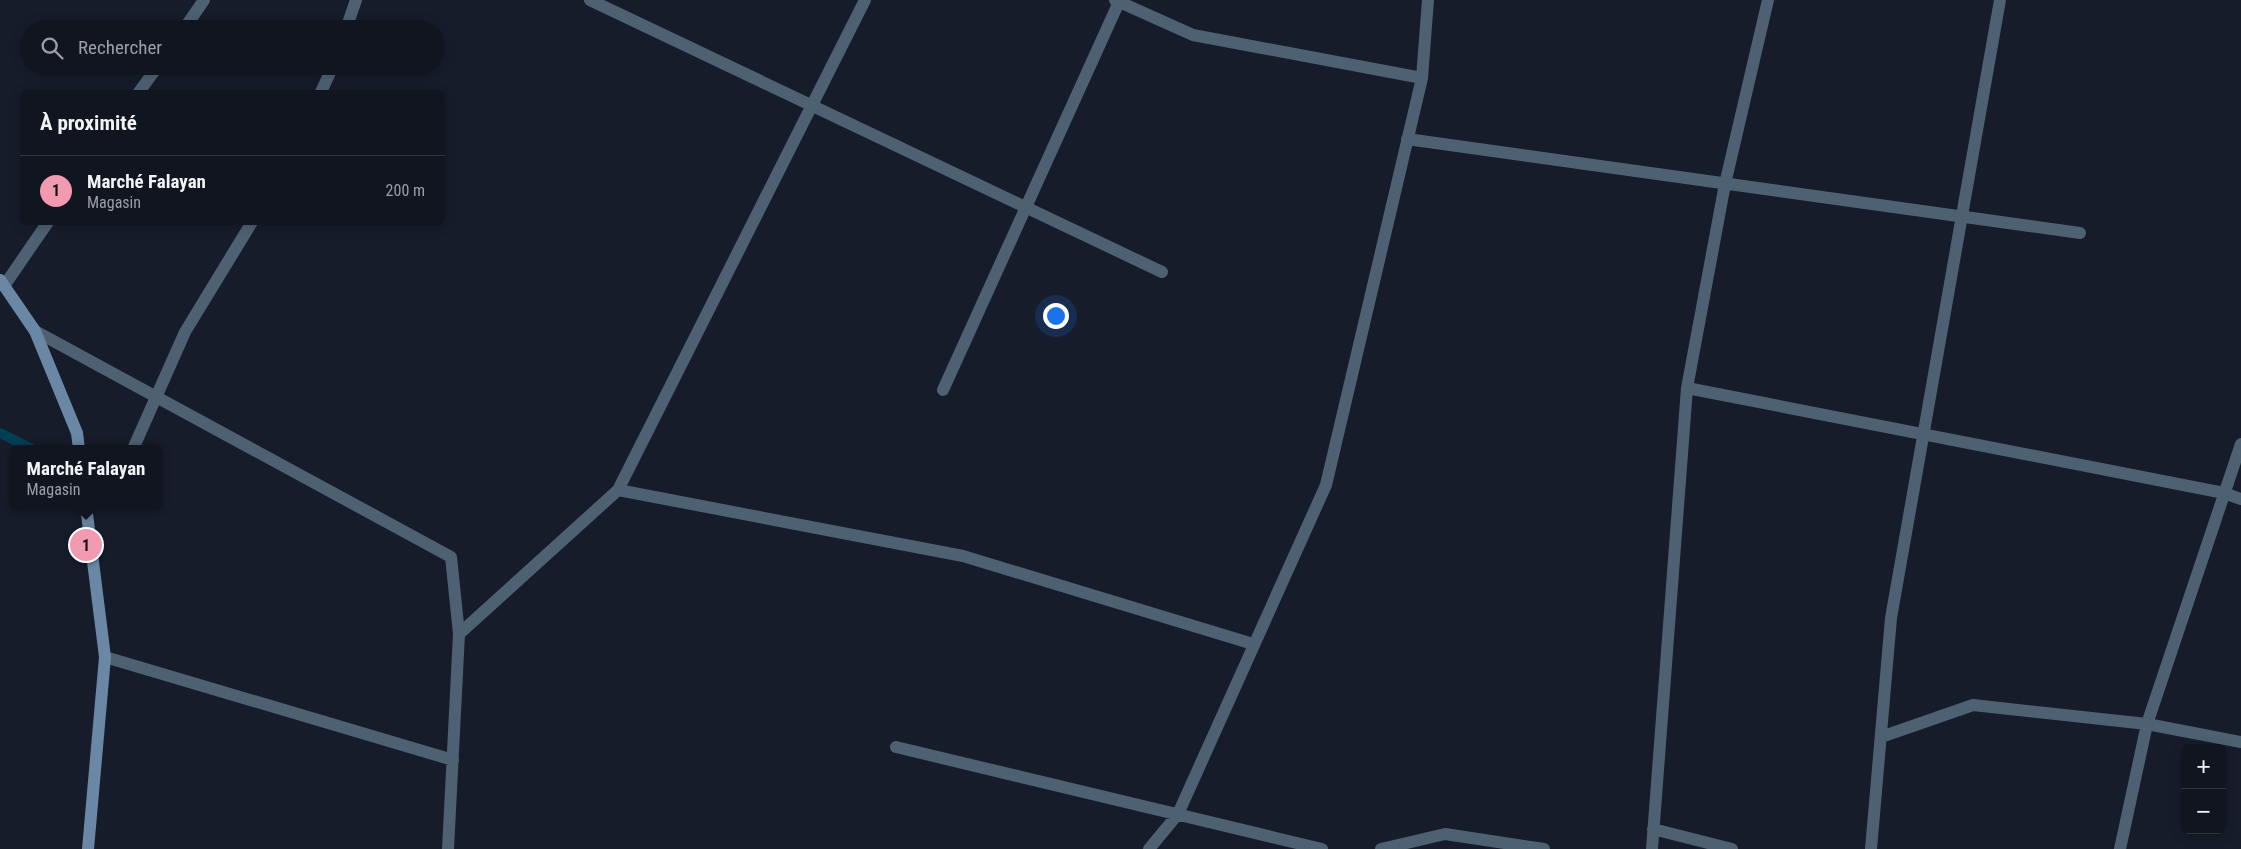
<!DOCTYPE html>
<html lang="fr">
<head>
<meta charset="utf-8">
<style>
  :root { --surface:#101520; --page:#1e222d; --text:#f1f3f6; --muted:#9c9fa5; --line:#30343e; --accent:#f29aaf }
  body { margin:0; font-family:"Roboto Condensed",sans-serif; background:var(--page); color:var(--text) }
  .controls { position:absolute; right:15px; bottom:15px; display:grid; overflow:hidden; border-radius:8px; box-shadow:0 2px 12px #0003 }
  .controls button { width:45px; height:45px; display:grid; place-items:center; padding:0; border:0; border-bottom:1px solid var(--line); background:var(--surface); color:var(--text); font:25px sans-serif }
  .you { position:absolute; left:1055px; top:315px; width:18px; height:18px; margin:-12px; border:4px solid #fff; border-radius:50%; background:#1a73e8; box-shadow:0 0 0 8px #1a73e833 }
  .badge { display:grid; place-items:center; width:32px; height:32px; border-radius:50%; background:var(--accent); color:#111; font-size:16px; font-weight:700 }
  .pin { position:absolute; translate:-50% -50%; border:2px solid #fff; box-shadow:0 1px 5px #0006 }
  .popup { position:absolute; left:10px; top:445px; width:152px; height:65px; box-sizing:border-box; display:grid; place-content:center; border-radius:8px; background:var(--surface); filter:drop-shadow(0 1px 4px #0005); font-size:16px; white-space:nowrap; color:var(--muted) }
  .popup b { font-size:19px; color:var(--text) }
  .popup::after { content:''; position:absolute; left:50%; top:100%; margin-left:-10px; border:10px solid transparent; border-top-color:var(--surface) }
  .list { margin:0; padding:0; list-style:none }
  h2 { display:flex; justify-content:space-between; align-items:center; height:65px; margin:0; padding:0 20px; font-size:21px }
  h2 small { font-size:16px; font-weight:400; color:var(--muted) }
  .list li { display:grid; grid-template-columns:32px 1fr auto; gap:15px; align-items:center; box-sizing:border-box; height:70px; padding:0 20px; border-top:1px solid var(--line) }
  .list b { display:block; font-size:19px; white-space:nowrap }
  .list p { margin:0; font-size:16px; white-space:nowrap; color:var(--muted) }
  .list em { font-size:16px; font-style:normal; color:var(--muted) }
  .icon { flex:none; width:28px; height:28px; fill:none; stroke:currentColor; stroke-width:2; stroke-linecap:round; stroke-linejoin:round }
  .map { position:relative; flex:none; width:2241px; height:849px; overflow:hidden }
  .search { position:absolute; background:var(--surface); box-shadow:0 2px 12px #0003; left:20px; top:20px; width:425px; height:55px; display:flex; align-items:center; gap:12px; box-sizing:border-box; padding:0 18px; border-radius:28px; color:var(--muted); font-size:19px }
  .panel { position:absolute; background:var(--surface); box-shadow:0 2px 12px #0003; left:20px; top:90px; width:425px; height:135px; border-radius:8px }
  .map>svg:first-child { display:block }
</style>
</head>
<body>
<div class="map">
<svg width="2241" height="849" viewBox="0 0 2241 849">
  <rect width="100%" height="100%" fill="#161c2a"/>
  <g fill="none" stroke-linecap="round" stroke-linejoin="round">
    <path stroke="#033f54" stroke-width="10" d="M0,433L30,448"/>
    <path stroke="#4e6173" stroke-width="12" d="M590,0L1162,272
      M1115,0L1193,35L1422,78
      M184,29L204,0
      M346,29L356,0
      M139,92L158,66
      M321,92L333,66
      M1407,139L2080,233
      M4,286L48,222
      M35,331L451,557L459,634L448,849
      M1687,388L2224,493L2241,499
      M943,390L1119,2
      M133,449L185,332L252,222
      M618,490L963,556L1253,644
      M459,634L618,490L865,0
      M105,657L453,760
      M1881,737L1973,705L2147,724L2241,742
      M896,747L1322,849
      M1653,829L1732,849
      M1149,849L1178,814L1326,485L1422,78L1428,0
      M1381,849L1445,834L1544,849
      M1652,849L1687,388L1725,184L1768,0
      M1871,849L1891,618L2000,0
      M2120,849L2147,724L2241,444"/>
    <path stroke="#6a88a5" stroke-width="12" d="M0,280L35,331L77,433L79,449
      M86,506L105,657L88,849"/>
  </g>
</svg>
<div class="controls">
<button>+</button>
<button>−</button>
</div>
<div class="you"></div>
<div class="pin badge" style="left:86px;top:545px">1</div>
<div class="popup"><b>Marché Falayan</b>Magasin</div>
<div class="search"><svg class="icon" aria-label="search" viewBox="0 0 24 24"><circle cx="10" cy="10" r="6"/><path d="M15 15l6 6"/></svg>Rechercher</div>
<section class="panel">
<h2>À proximité<small></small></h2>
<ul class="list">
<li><span class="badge">1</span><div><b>Marché Falayan</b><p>Magasin</p></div><em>200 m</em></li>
</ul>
</section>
</div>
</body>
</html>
